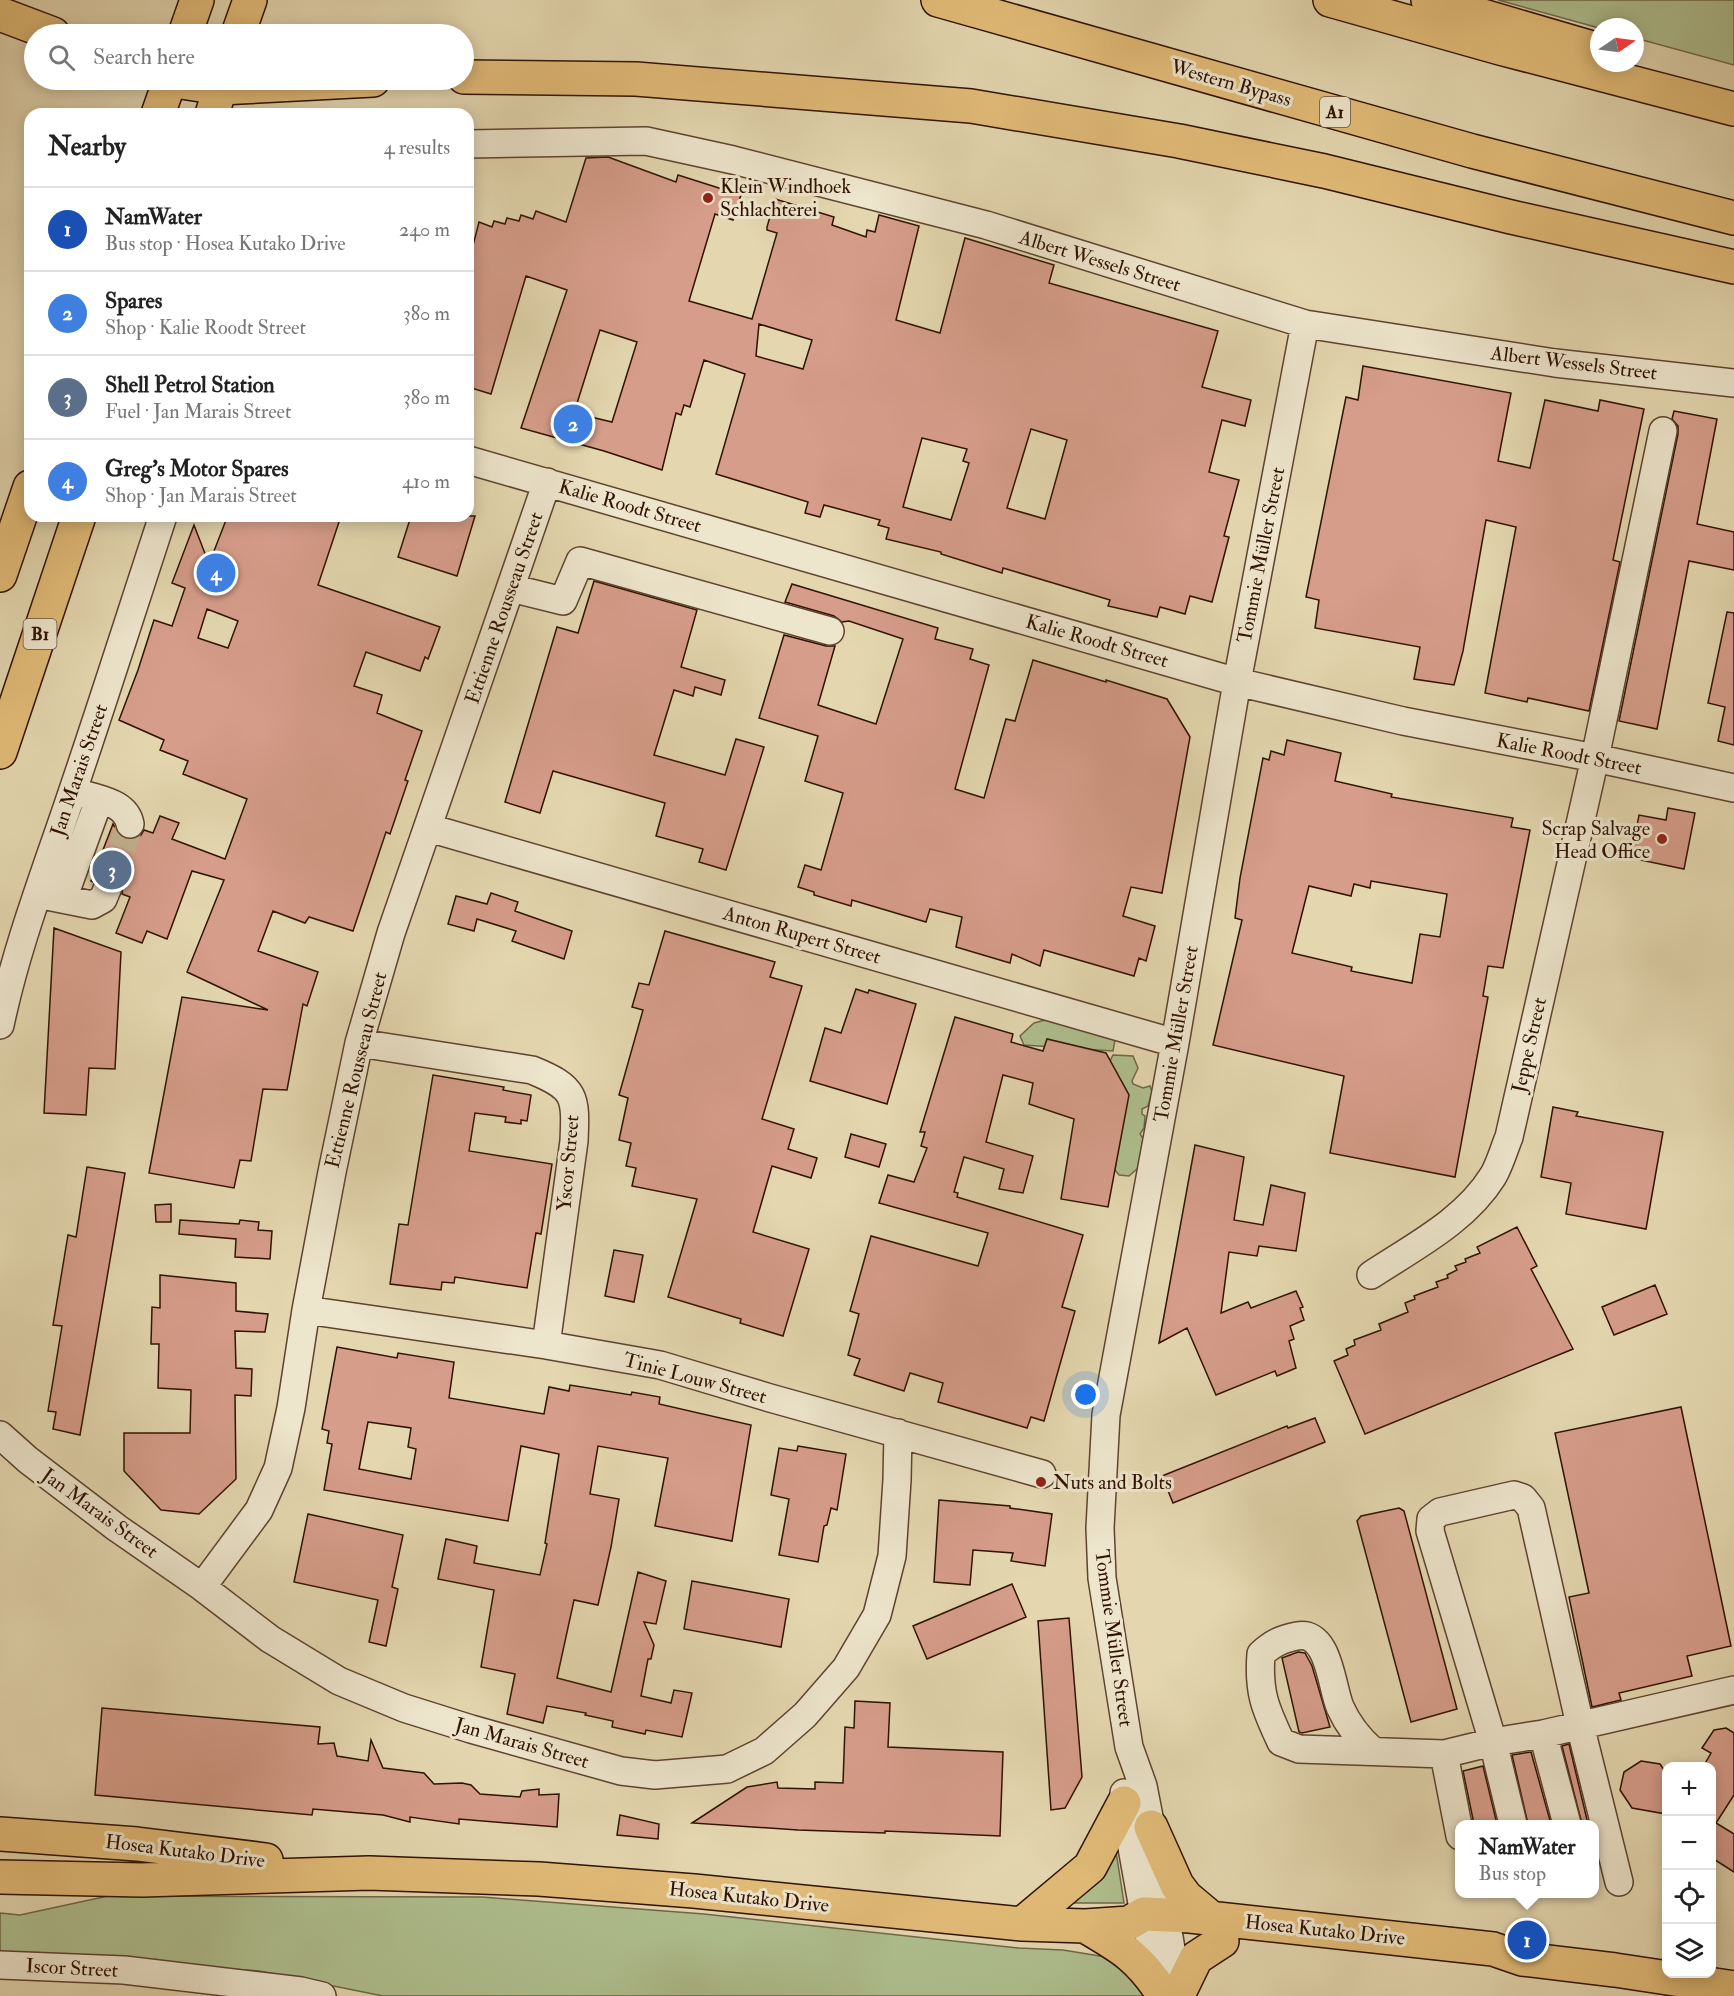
<!DOCTYPE html>
<html lang="en">
<head>
<meta charset="utf-8">
<style>
  :root { --surface:#fff; --page:#f2f2f2; --text:#222; --muted:#767676; --line:#e0e0e0; --accent:#d93025 }
  body { margin:0; font-family:"IM FELL Double Pica",serif; background:var(--page); color:var(--text) }
  .controls { position:absolute; right:18px; bottom:18px; display:grid; overflow:hidden; border-radius:12px; box-shadow:0 3px 15px #0003 }
  .controls button { width:54px; height:54px; display:grid; place-items:center; padding:0; border:0; border-bottom:2px solid var(--line); background:var(--surface); color:var(--text); font:30px sans-serif }
  .compass { position:absolute; left:1590px; top:18px; width:54px; height:54px; border-radius:50%; background:var(--surface); box-shadow:0 3px 15px #0003; rotate:77deg }
  .you { position:absolute; left:1086px; top:1395px; width:21px; height:21px; margin:-15px; border:4px solid #fff; border-radius:50%; background:#1a73e8; box-shadow:0 0 0 9px #1a73e833 }
  .badge { display:grid; place-items:center; width:39px; height:39px; border-radius:50%; background:var(--accent); color:#fff; font-size:20px; font-weight:700 }
  .pin { position:absolute; translate:-50% -50%; border:3px solid #fff; box-shadow:0 2px 6px #0006 }
  .popup { position:absolute; left:1455px; top:1820px; width:144px; height:78px; box-sizing:border-box; display:grid; place-content:center; border-radius:12px; background:var(--surface); filter:drop-shadow(0 2px 4px #0005); font-size:20px; white-space:nowrap; color:var(--muted) }
  .popup b { font-size:22px; color:var(--text) }
  .popup::after { content:''; position:absolute; left:50%; top:100%; margin-left:-12px; border:12px solid transparent; border-top-color:var(--surface) }
  .list { margin:0; padding:0; list-style:none }
  h2 { display:flex; justify-content:space-between; align-items:center; height:78px; margin:0; padding:0 24px; font-size:26px }
  h2 small { font-size:20px; font-weight:400; color:var(--muted) }
  .list li { display:grid; grid-template-columns:39px 1fr auto; gap:18px; align-items:center; box-sizing:border-box; height:84px; padding:0 24px; border-top:2px solid var(--line) }
  .list b { display:block; font-size:22px; white-space:nowrap }
  .list p { margin:0; font-size:20px; white-space:nowrap; color:var(--muted) }
  .list em { font-size:20px; font-style:normal; color:var(--muted) }
  .icon { flex:none; width:33px; height:33px; fill:none; stroke:currentColor; stroke-width:2; stroke-linecap:round; stroke-linejoin:round }
  .map { position:relative; flex:none; width:1734px; height:1996px; overflow:hidden }
  .search { position:absolute; background:var(--surface); box-shadow:0 3px 15px #0003; left:24px; top:24px; width:450px; height:66px; display:flex; align-items:center; gap:15px; box-sizing:border-box; padding:0 21px; border-radius:33px; color:var(--muted); font-size:22px }
  .panel { position:absolute; background:var(--surface); box-shadow:0 3px 15px #0003; left:24px; top:108px; width:450px; height:414px; border-radius:18px }
  .map>svg:first-child { display:block }
</style>
</head>
<body>
<div class="map">
<svg width="1734" height="1996" viewBox="0 0 1734 1996">
  <rect width="100%" height="100%" fill="#e4d7b0"/>
  <filter id="stains"><feTurbulence type="fractalNoise" baseFrequency=".00333" numOctaves="4"/><feColorMatrix values="0 0 0 0 .2 0 0 0 0 .09 0 0 0 0 .02 0 0 0 .5 -.17"/></filter>
  <radialGradient id="worn" r=".72"><stop offset=".6" stop-color="#630" stop-opacity="0"/><stop offset="1" stop-color="#630" stop-opacity=".3"/></radialGradient>
  <path fill="#afbf8f" stroke="#706848" stroke-width="1.5" d="M1498,0H1734V65L1635,38V27L1599,28Z
    M1049,1019L1109,1034L1115,1040L1113,1051L1024,1045L1020,1036L1034,1023Z
    M1113,1055L1133,1056L1138,1068L1132,1081L1133,1084L1143,1088L1150,1086L1152,1092L1148,1106L1142,1109V1114L1145,1116L1144,1128L1140,1134L1146,1143L1138,1168L1129,1176L1119,1175L1115,1170L1125,1088L1110,1061Z
    M1115,1845L1124,1903H1065Z
    M108,1896L482,1897L704,1914L1019,1948L1063,1950L1112,1958L1149,1996H383L259,1971L148,1963L0,1956V1913L20,1915Z"/>
  <path fill="#d69d8a" stroke="#301202" stroke-width="1.5" fill-rule="evenodd" d="M608,157L676,182L678,175L741,195L733,220L715,214L689,301L752,319L777,233L767,230V227L775,199L834,217L832,225L866,237L867,230L875,232L879,215L919,226L896,320L940,333L965,238L1054,265L1049,283L1218,331L1202,387L1251,400L1245,426L1222,420L1209,472L1239,480L1224,536L1229,537L1212,602L1190,596L1185,614L1160,607L1157,617L1108,606L1110,600L1003,568L1002,573L941,554V552L886,539L889,528L878,525L880,520L824,505L820,517L805,513L808,502L716,474L745,374L704,360L690,407L684,405L681,415L676,413L662,470L604,451L521,428L567,290L526,276L491,394L468,387V265L479,222L492,227L494,221L505,224L507,218L519,221L521,215L533,219L536,211L566,222L586,158ZM759,324L812,340L803,369L756,356ZM600,330L637,342L612,422L574,413ZM1031,429L1067,440L1045,519L1007,508ZM922,438L967,449L963,461L969,463L951,520L903,507Z
    M1363,366L1511,393L1498,461L1530,468L1545,400L1598,411L1600,400L1644,409L1613,560L1620,562L1589,711L1528,698L1527,702L1485,693L1516,527L1486,520L1463,651L1454,685L1414,679L1420,647L1315,628L1319,600L1306,597L1346,397L1358,400Z
    M1674,411L1717,419L1697,524L1734,532V570L1689,561L1657,729L1619,721L1678,434V426L1672,419Z
    M238,516H341L318,585L440,627L428,659L425,657L420,671L366,652L354,686L382,695L377,713L422,731L405,780L408,781L390,834L386,832L353,931L309,917L305,923L273,911L258,951L318,972L307,1006L303,1004L287,1090L263,1089L251,1161L240,1160L234,1188L149,1173L182,997L268,1010L187,972L224,880L192,871L167,939L147,931L142,943L116,933L130,897L122,894L123,884L120,877L113,872L107,871L99,874L93,882L91,881L113,824L120,836L126,839H135L141,835L144,830L153,833L160,816L179,823L172,839L225,859L247,799L183,774L188,761L160,750L164,740L119,720L138,670L154,620L172,626L185,588L172,583L194,525L209,564L226,520ZM207,609L238,621L228,648L198,638Z
    M411,516H475L457,576L398,557Z
    M594,581L697,610L681,667L725,680L721,695L695,687L693,696L674,690L654,755L725,775L736,739L764,747L726,870L699,862L703,849L656,836L665,803L553,771L540,813L505,802L557,627L578,633Z
    M792,584L938,628L935,639L973,649L970,659L989,665L955,789L984,798L1006,719L1015,721L1033,660L1106,682V680L1167,699L1190,737L1162,893L1131,887L1123,916L1155,926L1146,961L1139,958L1134,976L1044,950L1040,966L1012,954L1010,963L956,947L962,917L930,909L926,922L852,900L851,906L814,895V892L798,887L805,865L821,870L843,793L805,781L818,736L759,718L784,635L826,646H835L818,705L876,724L903,639L849,621L842,622L834,616L785,602Z
    M1727,612L1734,613V745L1718,741L1725,707L1708,703Z
    M1287,740L1341,753L1335,781L1392,794L1391,797L1513,818L1511,827L1530,830L1503,968L1488,966L1483,996L1488,997L1455,1177L1330,1153L1344,1076L1213,1045L1242,920L1235,918L1240,878L1263,758L1269,760L1271,751L1284,755ZM1371,881L1447,894L1440,937L1420,934L1412,983L1351,971L1352,967L1292,953L1309,886L1351,896L1354,884L1370,888Z
    M1668,808L1695,813L1684,869L1631,858L1639,815L1666,820Z
    M491,893L518,902L515,911L572,931L564,959L512,941L516,931L477,919L474,931L448,924L456,896L487,904Z
    M54,928L121,952L115,1069L89,1068L86,1115L44,1113Z
    M665,931L775,962L770,977L802,986L762,1119L794,1129L788,1149L817,1158L811,1178L772,1166L753,1232L809,1249L783,1336L740,1323L741,1319L668,1297L697,1199L632,1186L636,1168L626,1166L631,1143L619,1140L628,1098L619,1095L643,1010L632,1007L639,983L649,985Z
    M856,989L868,993L869,990L916,1004L887,1104L810,1081L825,1028L841,1033Z
    M955,1017L1013,1034L1011,1042L1043,1051L1047,1039L1106,1053L1129,1095L1108,1207L1061,1199L1074,1119L1029,1104L1033,1083L1003,1075L986,1142L1033,1156L1023,1193L999,1189L1004,1169L964,1157L954,1192L958,1193L957,1197L1083,1235L1062,1307L1075,1311L1044,1421L1031,1417L1027,1428L938,1402L943,1383L910,1373L904,1391L854,1375L860,1359L848,1355L859,1314L850,1311L871,1236L978,1266L988,1233L879,1203L888,1175L914,1182L927,1148L921,1146L925,1132H920Z
    M433,1075L504,1087L503,1090L531,1095L527,1121L521,1120V1124L505,1122L506,1117L475,1113L469,1151L552,1164L541,1234L536,1233L527,1288L455,1277L454,1283L442,1282L441,1290L390,1284L399,1224L408,1225Z
    M1553,1107L1578,1112L1576,1116L1663,1132L1646,1229L1566,1214L1571,1183L1541,1177Z
    M851,1134L886,1144L879,1167L845,1157Z
    M1195,1145L1244,1157L1234,1220L1263,1225L1271,1185L1305,1193L1296,1251L1259,1246L1257,1256L1229,1252L1221,1313L1248,1302L1251,1308L1296,1291L1303,1307L1300,1308L1304,1320L1290,1326L1294,1339L1289,1341L1296,1368L1277,1376L1275,1371L1216,1395L1187,1328L1159,1343Z
    M87,1167L125,1173L80,1435L53,1429L56,1412L48,1411L62,1326L53,1325L68,1235L76,1237Z
    M171,1204V1222H156L155,1205Z
    M180,1220L239,1224L240,1220L259,1222L258,1230L272,1231L270,1259L235,1257L236,1239L179,1234Z
    M1517,1227L1537,1266L1531,1269L1573,1349L1365,1434L1334,1361L1348,1355L1346,1349L1355,1345L1354,1340L1381,1330L1379,1324L1408,1312L1405,1303L1415,1299L1414,1296L1438,1287L1436,1282L1448,1278L1447,1275L1457,1270L1455,1266L1466,1262L1465,1259L1480,1253L1477,1247Z
    M614,1250L643,1255L634,1302L605,1296Z
    M160,1275L236,1283V1311L268,1314L265,1332L235,1331L236,1368L252,1369L251,1396L235,1395L236,1479L199,1514L161,1510L124,1471V1433H190L191,1390L158,1388L159,1344H151L152,1307L160,1308Z
    M1655,1285L1667,1314L1614,1335L1602,1307Z
    M337,1347L397,1358L398,1353L454,1362L449,1398L544,1414L549,1387L569,1391L570,1385L631,1395L632,1392L660,1397L659,1404L751,1425L732,1541L655,1526L668,1458L598,1446L590,1494L619,1499L611,1547L598,1605L574,1600L557,1678L611,1692L638,1572L666,1581L656,1624L644,1622L654,1645L651,1659H648L641,1696L671,1703L674,1690L692,1693L682,1737L646,1730L645,1734L612,1727L613,1721L585,1715L586,1713L547,1706L543,1723L507,1714L515,1674L481,1667L494,1590L438,1579L446,1539L477,1546L474,1563L540,1575L547,1544L545,1543L559,1454L521,1446L508,1521L324,1490L332,1444L327,1443L329,1431L322,1429ZM368,1422L411,1428L408,1447L416,1449L411,1479L359,1469Z
    M1681,1407L1731,1646L1687,1656L1692,1676L1619,1693L1621,1700L1592,1707L1569,1597L1589,1593L1555,1433Z
    M1315,1418L1325,1442L1173,1503L1162,1476L1287,1426L1288,1428Z
    M798,1446L846,1454L837,1510L831,1508L827,1525L824,1526L818,1562L779,1555L789,1499L771,1495L779,1448L797,1451Z
    M939,1500L1010,1506V1508L1052,1514L1045,1566L1011,1561L1013,1553L973,1550L970,1585L934,1582Z
    M1399,1508L1404,1511L1457,1709L1411,1722L1357,1521L1361,1516Z
    M308,1514L403,1535L392,1587L398,1589L386,1646L369,1642L378,1600L294,1582Z
    M692,1581L789,1599L781,1647L684,1629Z
    M1012,1584L1026,1617L927,1659L913,1626Z
    M1069,1618L1082,1777L1065,1808L1051,1810L1038,1621Z
    M1298,1652L1305,1653L1312,1666L1330,1727L1302,1733L1299,1732L1282,1658Z
    M855,1701L890,1703L888,1747L1003,1752L1000,1836L885,1831V1833L798,1830L692,1823L747,1787L777,1782L778,1788L815,1789V1782L843,1783L845,1727L854,1728Z
    M102,1708L320,1727L318,1744L334,1743L337,1756L368,1761L371,1740L383,1768L424,1773L434,1784L462,1783L471,1785L480,1794L520,1797L522,1791L539,1789V1795L559,1794L557,1827L459,1819V1824L410,1817V1822L383,1815L313,1809L312,1815L95,1795Z
    M1726,1728L1734,1733V1795L1716,1823L1734,1834V1872L1712,1858V1767H1703L1711,1753L1702,1748L1714,1730Z
    M1569,1744L1588,1824H1582L1562,1746Z
    M1531,1752L1551,1824H1528L1512,1755Z
    M1641,1761L1660,1764L1666,1773V1814L1632,1808L1620,1790L1624,1772Z
    M1483,1766L1497,1824H1474L1463,1771Z
    M620,1815L659,1824L658,1839L617,1835Z"/>
  <g fill="none" stroke-linecap="round" stroke-linejoin="round">
    <path stroke="#c0b08d" stroke-width="27" stroke-dasharray="27 14" stroke-linecap="butt" d="M108,887L130,824"/>
    <g stroke="#5d432e" stroke-width="30">
      <path id="minor" d="M468,144L646,141L733,160L986,225L1305,324L1555,363L1734,383
        M468,460L1237,682L1403,721L1595,758L1734,788
        M511,588L563,601L580,561L830,631
        M83,794C101,800 126,803 130,824
        M429,828L1175,1043
        M47,896L92,905L103,899L108,887
        M63,899L99,800
        M0,1025C17,944 47,868 73,790C104,699 133,607 163,516
        M359,1043L532,1070C576,1088 576,1096 574,1141L546,1345
        M1371,1275C1415,1246 1465,1221 1493,1176C1500,1164 1504,1149 1509,1137L1595,758L1663,431
        M306,1310L546,1345L660,1365L770,1398L1042,1474
        M0,1435L28,1460L117,1528L202,1587L270,1639L339,1681L404,1708L471,1729L621,1771L655,1775L727,1769L764,1751L805,1715L846,1668L877,1615L892,1556L897,1480L898,1433
        M202,1587L259,1510L278,1468L291,1408L306,1310L332,1172L359,1043L391,933L547,482
        M1543,1734L1567,1824
        M1373,1751C1358,1738 1348,1725 1340,1707C1331,1685 1329,1630 1297,1636C1281,1639 1272,1644 1261,1654C1258,1692 1265,1708 1281,1742L1299,1749L1444,1754L1493,1742L1543,1734L1734,1690
        M1444,1754L1460,1836
        M1124,1793V1803L1144,1914L1160,1985
        M1513,1824L1493,1742L1430,1531L1431,1519L1440,1512L1514,1495L1523,1498L1531,1508L1580,1725L1619,1882
        M0,1965L124,1970L301,1991L322,1996
        M1179,1996L1169,1937L1163,1914L1151,1827L1143,1786L1129,1747L1102,1578L1100,1528L1106,1415L1175,1043L1237,682L1305,324"/>
    </g>
    <g stroke="#301202" stroke-width="36">
      <path id="major" d="M185,34L197,0
        M238,34L250,0
        M158,114L170,80
        M212,114L223,80
        M0,575L30,487
        M0,752L79,516
        M1151,1827L1177,1885L1186,1897L1211,1918
        M0,1834L137,1844L266,1860
        M0,1877L142,1880L369,1873L539,1879L694,1891L1022,1924L1085,1926L1129,1923L1144,1914L1190,1916L1493,1949L1522,1959L1615,1970L1734,1988
        M1022,1924L1090,1867L1124,1803
        M1085,1926C1121,1947 1139,1957 1162,1993
        M1179,1993L1196,1958L1222,1941"/>
    </g>
    <g stroke="#301202" stroke-width="36">
      <path id="highway" d="M938,0L1472,151L1734,218
        M1330,0L1500,48L1734,109
        M1428,0L1599,50
        M0,14L53,34
        M464,77L636,79L971,106L1179,141L1324,171L1511,217L1734,267
        M169,80L220,88L373,80"/>
    </g>
    <use href="#minor" stroke="#ede5cc" stroke-width="27"/>
    <use href="#major" stroke="#e2bc78" stroke-width="33"/>
    <use href="#highway" stroke="#e2bc78" stroke-width="33"/>
  </g>
  <g fill="#8f2418" stroke="#ede5cc" stroke-width="2">
    <circle cx="708" cy="198" r="6"/>
    <circle cx="1662" cy="839" r="6"/>
    <circle cx="1041" cy="1482" r="6"/>
  </g>
  <g text-anchor="middle" dominant-baseline="central" stroke-width="6" stroke-linejoin="round" paint-order="stroke">
    <g fill="#ede5cc" stroke="#69513f" stroke-width="1.5">
      <rect x="1320" y="97" width="30" height="30" rx="4.5"/>
      <rect x="23.5" y="619" width="33" height="30" rx="4.5"/>
    </g>
    <g font-size="18" font-weight="bold" fill="#301202">
      <text x="1335" y="112">A1</text>
      <text x="40" y="634">B1</text>
    </g>
    <g font-size="20" fill="#301202" stroke="#ede5cc">
      <text transform="translate(1231 83) rotate(16)">Western Bypass</text>
      <text transform="translate(1100 261) rotate(17)">Albert Wessels Street</text>
      <text transform="translate(1574 363) rotate(7)">Albert Wessels Street</text>
      <text transform="translate(630 506) rotate(16)">Kalie Roodt Street</text>
      <text transform="translate(1261 555) rotate(-79)">Tommie Müller Street</text>
      <text transform="translate(504 608) rotate(-71)">Ettienne Rousseau Street</text>
      <text transform="translate(1097 641) rotate(16)">Kalie Roodt Street</text>
      <text transform="translate(1569 754) rotate(11)">Kalie Roodt Street</text>
      <text transform="translate(79 770) rotate(-71)">Jan Marais Street</text>
      <text transform="translate(802 935) rotate(16)">Anton Rupert Street</text>
      <text transform="translate(1176 1034) rotate(-80)">Tommie Müller Street</text>
      <text transform="translate(1529 1045) rotate(-77)">Jeppe Street</text>
      <text transform="translate(356 1070) rotate(-76)">Ettienne Rousseau Street</text>
      <text transform="translate(568 1163) rotate(-85)">Yscor Street</text>
      <text transform="translate(695 1378) rotate(15)">Tinie Louw Street</text>
      <text transform="translate(100 1513) rotate(36)">Jan Marais Street</text>
      <text transform="translate(1114 1638) rotate(82)">Tommie Müller Street</text>
      <text transform="translate(522 1743) rotate(16)">Jan Marais Street</text>
      <text transform="translate(185 1851) rotate(7)">Hosea Kutako Drive</text>
      <text transform="translate(749 1897) rotate(6)">Hosea Kutako Drive</text>
      <text transform="translate(1325 1930) rotate(6)">Hosea Kutako Drive</text>
      <text transform="translate(72 1968) rotate(3)">Iscor Street</text>
    </g>
    <g font-size="20" fill="#301202" stroke="#ede5cc" text-anchor="start">
      <text x="720" y="186">Klein Windhoek<tspan x="720" dy="23">Schlachterei</tspan></text>
      <text x="1650" y="828" text-anchor="end">Scrap Salvage<tspan x="1650" dy="23">Head Office</tspan></text>
      <text x="1053" y="1482">Nuts and Bolts</text>
    </g>
  </g>
  <rect width="100%" height="100%" filter="url(#stains)"/>
  <rect width="100%" height="100%" fill="url(#worn)"/>
</svg>
<div class="controls">
<button>+</button>
<button>−</button>
<button><svg class="icon" aria-label="locate" viewBox="0 0 24 24"><circle cx="12" cy="12" r="6"/><path d="M12 2v4M12 18v4M2 12h4M18 12h4"/></svg></button>
<button><svg class="icon" aria-label="layers" viewBox="0 0 24 24"><path d="M12 4l9 5-9 5-9-5zM3 14l9 5 9-5"/></svg></button>
</div>
<svg class="compass" viewBox="-18 -18 36 36"><path d="M0-13l5 13h-10z" fill="#e53935"/><path d="M0 13l5-13h-10z" fill="#767676"/></svg>
<div class="you"></div>
<div class="pin badge" style="left:1527px;top:1940px;background:#1a4fb4">1</div>
<div class="popup"><b>NamWater</b>Bus stop</div>
<div class="pin badge" style="left:573px;top:424px;background:#3f7fe0">2</div>
<div class="pin badge" style="left:112px;top:870px;background:#5c6f8a">3</div>
<div class="pin badge" style="left:216px;top:573px;background:#3f7fe0">4</div>
<div class="search"><svg class="icon" aria-label="search" viewBox="0 0 24 24"><circle cx="10" cy="10" r="6"/><path d="M15 15l6 6"/></svg>Search here</div>
<section class="panel">
<h2>Nearby<small>4 results</small></h2>
<ul class="list">
<li><span class="badge" style="background:#1a4fb4">1</span><div><b>NamWater</b><p>Bus stop · Hosea Kutako Drive</p></div><em>240 m</em></li>
<li><span class="badge" style="background:#3f7fe0">2</span><div><b>Spares</b><p>Shop · Kalie Roodt Street</p></div><em>380 m</em></li>
<li><span class="badge" style="background:#5c6f8a">3</span><div><b>Shell Petrol Station</b><p>Fuel · Jan Marais Street</p></div><em>380 m</em></li>
<li><span class="badge" style="background:#3f7fe0">4</span><div><b>Greg's Motor Spares</b><p>Shop · Jan Marais Street</p></div><em>410 m</em></li>
</ul>
</section>
</div>
</body>
</html>
